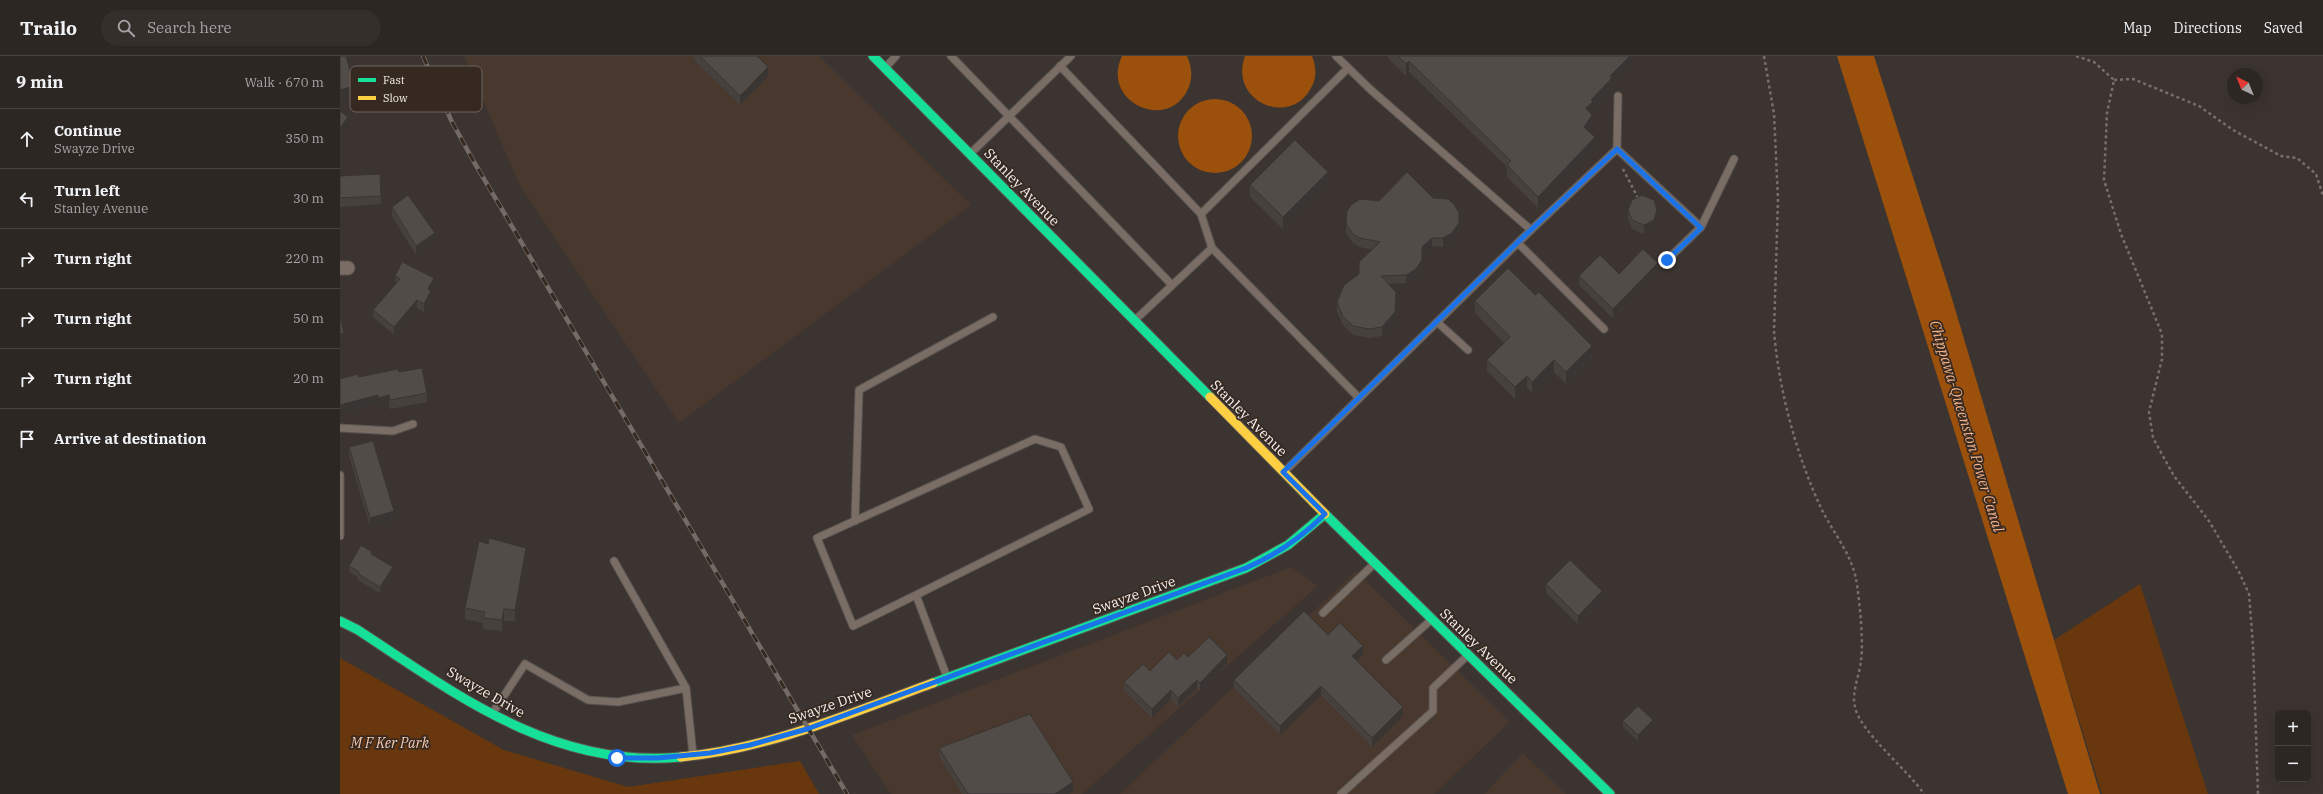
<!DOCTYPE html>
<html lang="en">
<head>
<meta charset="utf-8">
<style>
  :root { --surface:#2d2724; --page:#352f2c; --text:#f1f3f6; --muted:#a7a5a6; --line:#484441 }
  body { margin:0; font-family:"IBM Plex Serif",serif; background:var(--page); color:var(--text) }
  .controls { position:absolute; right:12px; bottom:12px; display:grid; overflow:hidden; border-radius:6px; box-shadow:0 4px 16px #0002 }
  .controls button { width:36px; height:36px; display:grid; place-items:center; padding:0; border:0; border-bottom:1px solid var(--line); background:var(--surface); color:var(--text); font:20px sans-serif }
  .compass { position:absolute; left:1887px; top:12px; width:36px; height:36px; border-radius:50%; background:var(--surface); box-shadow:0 4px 16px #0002; rotate:317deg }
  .stop { position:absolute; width:12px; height:12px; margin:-9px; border:3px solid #1a73e8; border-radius:50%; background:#fff }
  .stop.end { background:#1a73e8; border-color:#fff; box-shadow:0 1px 4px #0008 }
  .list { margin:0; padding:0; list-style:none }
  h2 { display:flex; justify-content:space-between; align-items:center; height:52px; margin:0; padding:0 16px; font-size:17px }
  h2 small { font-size:13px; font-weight:400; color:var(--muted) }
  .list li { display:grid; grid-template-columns:26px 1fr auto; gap:12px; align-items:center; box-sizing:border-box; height:60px; padding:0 16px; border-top:1px solid var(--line) }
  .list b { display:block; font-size:15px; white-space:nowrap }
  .list p { margin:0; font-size:13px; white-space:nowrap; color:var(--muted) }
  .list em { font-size:13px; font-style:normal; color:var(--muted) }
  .icon { flex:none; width:22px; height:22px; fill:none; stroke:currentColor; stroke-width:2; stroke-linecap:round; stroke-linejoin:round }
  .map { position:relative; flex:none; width:1983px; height:738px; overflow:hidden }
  header { display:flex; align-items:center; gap:24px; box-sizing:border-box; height:56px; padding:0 20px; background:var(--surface); border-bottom:1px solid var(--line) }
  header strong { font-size:19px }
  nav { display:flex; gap:22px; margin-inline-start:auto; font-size:14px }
  .search { width:280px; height:36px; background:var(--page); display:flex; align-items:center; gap:10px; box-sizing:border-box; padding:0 14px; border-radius:22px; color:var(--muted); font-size:15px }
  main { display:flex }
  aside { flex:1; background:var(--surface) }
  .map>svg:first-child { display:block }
</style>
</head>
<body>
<header>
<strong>Trailo</strong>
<div class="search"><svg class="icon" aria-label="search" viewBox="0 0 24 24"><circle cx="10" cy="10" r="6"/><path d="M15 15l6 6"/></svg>Search here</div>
<nav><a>Map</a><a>Directions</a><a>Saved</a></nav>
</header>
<main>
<aside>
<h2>9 min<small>Walk · 670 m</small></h2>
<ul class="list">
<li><svg class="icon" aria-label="ahead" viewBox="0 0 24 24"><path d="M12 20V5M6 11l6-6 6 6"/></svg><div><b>Continue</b><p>Swayze Drive</p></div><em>350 m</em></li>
<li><svg class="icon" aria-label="left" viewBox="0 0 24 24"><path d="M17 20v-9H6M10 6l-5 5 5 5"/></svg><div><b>Turn left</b><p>Stanley Avenue</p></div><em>30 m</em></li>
<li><svg class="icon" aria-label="right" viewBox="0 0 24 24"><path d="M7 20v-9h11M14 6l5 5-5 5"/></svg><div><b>Turn right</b></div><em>220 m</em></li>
<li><svg class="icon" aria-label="right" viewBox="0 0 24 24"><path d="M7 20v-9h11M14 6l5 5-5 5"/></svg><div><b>Turn right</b></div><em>50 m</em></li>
<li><svg class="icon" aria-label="right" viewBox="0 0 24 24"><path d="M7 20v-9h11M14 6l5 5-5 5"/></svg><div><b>Turn right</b></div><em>20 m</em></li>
<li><svg class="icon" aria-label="arrive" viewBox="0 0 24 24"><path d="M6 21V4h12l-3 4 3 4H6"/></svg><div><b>Arrive at destination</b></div></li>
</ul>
</aside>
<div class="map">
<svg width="1983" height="738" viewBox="0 0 1983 738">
  <rect width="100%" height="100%" fill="#3c3430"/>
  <path fill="#49382e" d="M124,0H479L631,149L339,367L180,130Z
    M951,511L978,530L742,738H551L512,679Z
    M1016,515L1170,666L1094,738H780Z
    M1183,697L1226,738H1144Z"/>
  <path fill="#68370d" d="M1800,528L1868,738H1762L1714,584Z
    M0,602L164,694L288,731L460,705L479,738H0Z"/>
  <path fill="#9b500c" d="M782,0H847C852,11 853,22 848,33C828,77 760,46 782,0Z
    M905,0H972C976,10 977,21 972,30C952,73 888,46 905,0Z
    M1497,0H1534L1610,236L1760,738H1728Z
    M838 80a37 37 0 1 1 74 0a37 37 0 1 1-74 0Z"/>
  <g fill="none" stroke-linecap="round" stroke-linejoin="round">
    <g stroke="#59534f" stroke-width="9">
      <path id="lane" d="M611,0L832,229
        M720,10L861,158
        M545,12L556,0
        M1277,93L1361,171
        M630,98L731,0
        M1191,174L1277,93L1278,40
        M1178,187L1264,273
        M872,192L861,158L1008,12
        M1327,204L1361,171L1394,103
        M795,264L872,192L1019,342
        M1097,266L1128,294
        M0,372L53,375L73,368
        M944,416L1191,174L1031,34L996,0
        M0,419V480
        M515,465L519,334L653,261
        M576,539L513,570L477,482L695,383L721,391L749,453L576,539L607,621
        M983,557L1035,507
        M1046,604L1091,564
        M346,632L353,699
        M152,658L185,608L248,644L278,646L346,632L274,505
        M1001,738L1093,655V632L1128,599"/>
    </g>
    <g stroke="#59534f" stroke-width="15">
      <path id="street" d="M0,212H8"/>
    </g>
    <g stroke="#59534f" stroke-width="11">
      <path id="fast" d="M533,0L870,341
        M985,458L1270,738
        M0,565L18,574C118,640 215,713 341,701
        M593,627L906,512L948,489L985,458"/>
    </g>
    <g stroke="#59534f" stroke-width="11">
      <path id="slow" d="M870,341L985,458
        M341,701C428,693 511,657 593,627"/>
    </g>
    <path stroke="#786f69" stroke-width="2.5" stroke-dasharray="3 3" stroke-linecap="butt" d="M1424,0L1434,58L1438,143L1434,275C1439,335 1456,398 1481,452C1492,475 1511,497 1516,523C1519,539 1524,587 1521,604C1520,618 1511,637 1515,651C1520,676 1568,714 1584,738
      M1736,0L1754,6L1774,24L1767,57L1764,124L1781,178L1822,278V303L1809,356L1813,382L1834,420L1869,465L1899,516L1909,538L1913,589L1918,738
      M1774,24L1793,23L1859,50L1893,74L1941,100L1957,102L1976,118L1983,140
      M1283,113L1299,144"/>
    <use href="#lane" stroke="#796d66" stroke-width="7"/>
    <use href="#street" stroke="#796d66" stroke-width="13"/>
    <use href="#fast" stroke="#16e098" stroke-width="9"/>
    <use href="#slow" stroke="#ffcf43" stroke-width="9"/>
    <g stroke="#736b66" stroke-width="4.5">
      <path id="rail" d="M83,0L111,64L134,106L507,738"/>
    </g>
    <use href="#rail" stroke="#352922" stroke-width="3" stroke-dasharray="9" stroke-linecap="butt"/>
  </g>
  <path fill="#47413e" d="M354,0H417L428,20L400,49L354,4Z
    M1048,0H1293V8L1272,29V34L1253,54V57L1251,58L1252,70L1249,75L1255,93L1198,152L1167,121V111L1069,16L1066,20L1048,2Z
    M0,120L41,140V148L0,151Z
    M988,127L943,173L910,141V129Z
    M1093,142L1119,157V176L1112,186L1103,191L1092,190L1082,199V213L1075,223L1066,227L1048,228L1056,245L1055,265L1042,280L1029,282L1013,279L1003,269L997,255V246L1019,218L1033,194L1020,191L1013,187L1006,177V168L1039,145Z
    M52,151L95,185L76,199L52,160Z
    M1288,154L1317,163L1314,173L1304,178L1292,173L1288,163Z
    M1318,216L1273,262L1239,229V220Z
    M55,220L94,229L91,235V243L84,256L77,252L54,279L33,261V254L56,228Z
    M1135,245L1252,302L1226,328L1214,316L1192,337L1187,331L1175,343L1147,315V304L1164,287L1135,257Z
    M59,316L87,337V346L50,353L49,348L38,351V348L19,321Z
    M9,391L54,464L30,470L9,400Z
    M32,499L53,516L40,537L18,524V521L9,516V510Z
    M186,504L175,565H164L162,575L143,573V567L125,563V552Z
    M1206,528L1262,544L1238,568L1206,537Z
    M988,579L1023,598L1017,604L1063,660L1032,691L981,639L940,679L894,632V624Z
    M848,601L887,608L860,635L857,632L838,651L831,643L812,662L784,635V626L837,604Z
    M1283,665L1313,670L1298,685L1283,671Z
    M599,692L733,735L729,738H622L599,700Z"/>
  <path fill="#393532" d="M1290,0H1293V8L1272,29V34L1253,54V57L1246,64V52L1251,44L1270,20Z
    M1069,5V16L1066,20V8Z
    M428,11V20L400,49V40Z
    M14,30V39L0,43V34Z
    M1252,59V70L1244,82V71Z
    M8,61V70L0,81V72Z
    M1255,81V93L1198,152V141Z
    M988,116V127L943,173V161Z
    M1317,154V163L1314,173L1304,178V169Z
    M1119,167V176L1112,186L1103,191V182Z
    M95,177V185L76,199V190Z
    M1092,182V190L1082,200V191Z
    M1082,204V213L1075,223L1066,227V219Z
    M1318,207V216L1273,262V253Z
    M94,222V229L91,235V243L84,256V248L88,233Z
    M1056,236L1055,265L1042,280V271Z
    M77,244V252L54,279V271Z
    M4,277V283L0,284V278Z
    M1252,290V302L1226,328V316Z
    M1214,304V316L1192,337V326Z
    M1187,320V331L1175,343V331Z
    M38,339V348L0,358V349Z
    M49,339V348L38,351V342Z
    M54,455V464L30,470V462Z
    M186,492V504L175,565V554Z
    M53,511V516L40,537V531Z
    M1262,535V544L1238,568V560Z
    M164,553V565L162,575V564Z
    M1023,590V598L1012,609V600Z
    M887,599V608L860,635V627Z
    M857,624V632L838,651V642Z
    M981,630V639L940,679V670Z
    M831,634V643L812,662V653Z
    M1063,651V660L1032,691V682Z
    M1313,664V670L1298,685V679Z
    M733,726V735L729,738H715Z"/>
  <path fill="#524c48" stroke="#393532" d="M0,0H6L14,30L0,34Z
    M360,0H417L428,11L400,40Z
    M1058,0H1290L1270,20L1272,22L1251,44L1253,46L1246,52L1252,59L1244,71L1255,81L1198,141L1167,109L1171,105L1069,5L1066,8Z
    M0,55L8,61L0,72Z
    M955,84L988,116L943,161L910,129Z
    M1067,116L1093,142L1108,143L1114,148L1119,157V167L1112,177L1103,182H1092L1082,191V204L1075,214L1066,219L1041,220L1056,236L1055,256L1042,271L1029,273L1013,270L1003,261L997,246L1004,229L1019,218V206L1040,186L1020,182L1013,178L1006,168L1007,155L1011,149L1020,143L1039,145Z
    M40,118L41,140L0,142V120Z
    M68,139L95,177L76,190L52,151Z
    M1302,139L1314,144L1317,154L1314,164L1304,169L1292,164L1288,154L1292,144Z
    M1303,193L1318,207L1273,253L1239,220L1260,199L1279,218Z
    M62,206L94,222L88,233L91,235L84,248L77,244L54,271L33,254L60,223L55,220Z
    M1168,212L1195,239L1199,236L1252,290L1226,316L1214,304L1192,326L1187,320L1175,331L1147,304L1170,281L1135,245Z
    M0,260L4,277L0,278Z
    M82,312L87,337L50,344L49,339L38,342V339L0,349V323L18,318L19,321L58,313L59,316Z
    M33,385L54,455L30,462L9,391Z
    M149,482L186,492L175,554L164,553L162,564L143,562L145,556L125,552L139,485L148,488Z
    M21,489L32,496L31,498L53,511L40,531L18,518L19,516L9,510Z
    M1230,504L1262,535L1238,560L1206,528Z
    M964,555L988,579L1000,567L1023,590L1012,600L1063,651L1032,682L981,630L940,670L894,624Z
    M869,581L887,599L860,627L857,624L838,642L831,634L812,653L784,626L803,608L810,615L829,596L837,604L844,597L848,601Z
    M1298,650L1313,664L1298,679L1283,665Z
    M690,658L733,726L715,738H628L599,692Z"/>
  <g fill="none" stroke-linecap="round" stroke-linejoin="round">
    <path stroke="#1a73e8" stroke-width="5" d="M277,702H318L370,697L410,689L467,673L906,512C936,499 961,482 985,458L943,416L1178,186L1277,93L1361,172L1327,204"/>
  </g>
  <g text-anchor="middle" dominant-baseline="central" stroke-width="3.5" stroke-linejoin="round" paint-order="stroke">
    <g font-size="14" fill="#f7efea" stroke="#352922">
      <text transform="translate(682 131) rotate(46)">Stanley Avenue</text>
      <text transform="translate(909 362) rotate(45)">Stanley Avenue</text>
      <text transform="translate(794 539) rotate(-20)">Swayze Drive</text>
      <text transform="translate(1139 590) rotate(44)">Stanley Avenue</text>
      <text transform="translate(146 636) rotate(30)">Swayze Drive</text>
      <text transform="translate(490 649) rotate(-19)">Swayze Drive</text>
    </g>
    <g font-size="14" font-style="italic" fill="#f6c9ad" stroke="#352922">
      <text x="50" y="687">M F Ker Park</text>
    </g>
    <g font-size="15" font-style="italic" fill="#f4b287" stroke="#352922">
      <text transform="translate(1627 370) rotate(73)">Chippawa-Queenston Power Canal</text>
    </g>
  </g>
  <rect x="10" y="10" width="132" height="46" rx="6" fill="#352922" stroke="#6f645e" stroke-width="1"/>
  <rect x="18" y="22" width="18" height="4" fill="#16e098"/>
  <rect x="18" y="40" width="18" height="4" fill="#ffcf43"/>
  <g font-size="11" fill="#f7efea">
    <text x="43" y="28">Fast</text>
    <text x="43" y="46">Slow</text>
  </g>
</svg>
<div class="controls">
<button>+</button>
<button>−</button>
</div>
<svg class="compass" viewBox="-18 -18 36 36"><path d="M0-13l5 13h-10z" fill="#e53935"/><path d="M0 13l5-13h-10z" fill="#a7a5a6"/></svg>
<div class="stop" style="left:277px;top:702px"></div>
<div class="stop end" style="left:1327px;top:204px"></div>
</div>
</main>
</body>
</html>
